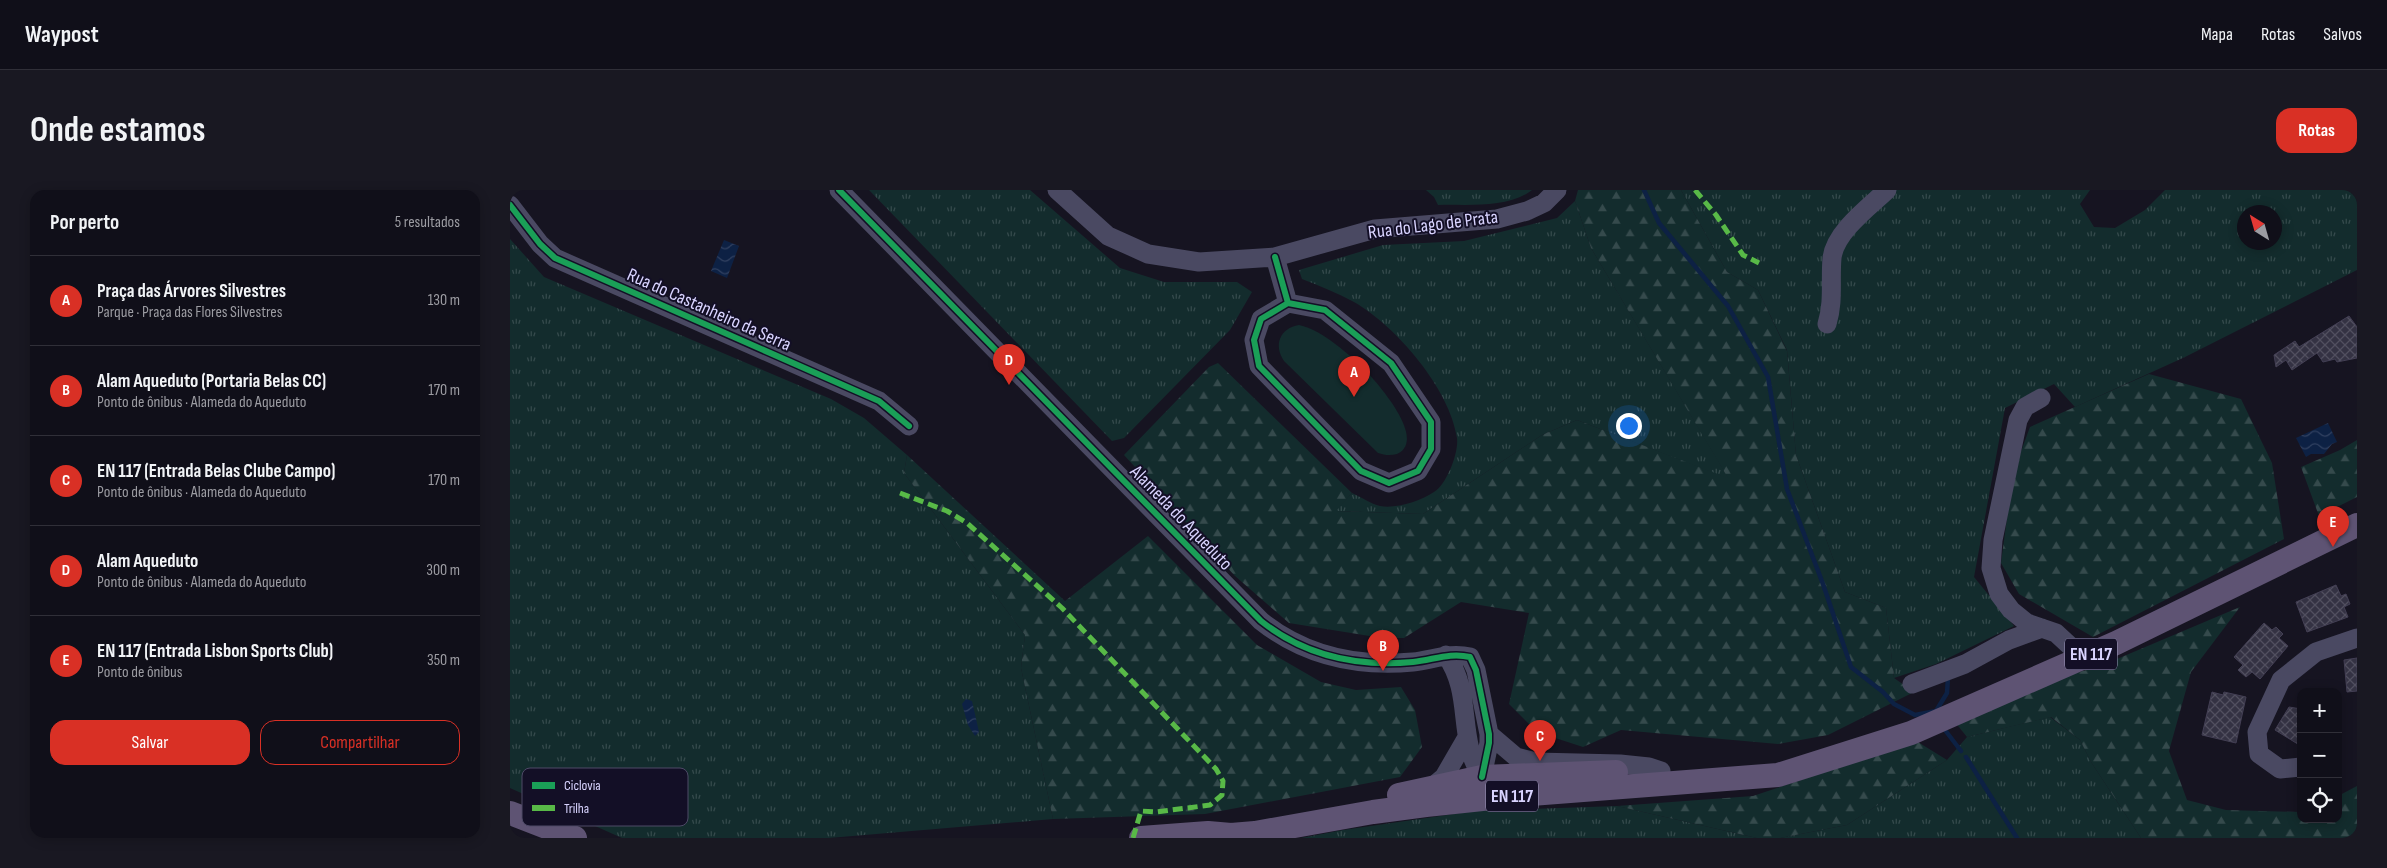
<!DOCTYPE html>
<html lang="pt">
<head>
<meta charset="utf-8">
<style>
  :root { --surface:#100f19; --page:#191822; --text:#f1f3f6; --muted:#9c9ca2; --line:#302f38; --accent:#d93025 }
  body { margin:0; font-family:"Sofia Sans Condensed",sans-serif; background:var(--page); color:var(--text) }
  .controls { position:absolute; right:15px; bottom:15px; display:grid; overflow:hidden; border-radius:10px; box-shadow:0 2px 12px #0003 }
  .controls button { width:45px; height:45px; display:grid; place-items:center; padding:0; border:0; border-bottom:1px solid var(--line); background:var(--surface); color:var(--text); font:25px sans-serif }
  .compass { position:absolute; left:1727px; top:15px; width:45px; height:45px; border-radius:50%; background:var(--surface); box-shadow:0 2px 12px #0003; rotate:323deg }
  .you { position:absolute; left:1118px; top:235px; width:18px; height:18px; margin:-12px; border:4px solid #fff; border-radius:50%; background:#1a73e8; box-shadow:0 0 0 8px #1a73e833 }
  .badge { display:grid; place-items:center; width:32px; height:32px; border-radius:50%; background:var(--accent); color:#fff; font-size:16px; font-weight:700 }
  .pin { position:absolute; translate:-50% -41px; filter:drop-shadow(0 1px 2px #0008) }
  .pin::after { content:''; position:absolute; top:26px; width:18px; height:15px; background:inherit; clip-path:polygon(0 0,100% 0,50% 100%) }
  .list { margin:0; padding:0; list-style:none }
  h2 { display:flex; justify-content:space-between; align-items:center; height:65px; margin:0; padding:0 20px; font-size:21px }
  h2 small { font-size:16px; font-weight:400; color:var(--muted) }
  .list li { display:grid; grid-template-columns:32px 1fr auto; gap:15px; align-items:center; box-sizing:border-box; height:90px; padding:0 20px; border-top:1px solid var(--line) }
  .list b { display:block; font-size:19px; white-space:nowrap }
  .list p { margin:0; font-size:16px; white-space:nowrap; color:var(--muted) }
  .list em { font-size:16px; font-style:normal; color:var(--muted) }
  .actions { display:flex; gap:10px; padding:15px 20px }
  .actions a { flex:1; padding:11px 0; border:1px solid var(--accent); border-radius:15px; text-align:center; font-size:18px; color:var(--accent) }
  .actions .main { background:var(--accent); color:#fff }
  .icon { flex:none; width:28px; height:28px; fill:none; stroke:currentColor; stroke-width:2; stroke-linecap:round; stroke-linejoin:round }
  .map { position:relative; flex:none; width:1847px; height:648px; overflow:hidden; border-radius:15px }
  header { display:flex; align-items:center; gap:30px; box-sizing:border-box; height:70px; padding:0 25px; background:var(--surface); border-bottom:1px solid var(--line) }
  header strong { font-size:24px }
  nav { display:flex; gap:28px; margin-inline-start:auto; font-size:18px }
  .intro { display:flex; align-items:center; justify-content:space-between; box-sizing:border-box; height:120px; padding:0 30px }
  h1 { margin:0; font-size:35px }
  .button { padding:12px 22px; border-radius:15px; background:var(--accent); color:#fff; font-size:18px; font-weight:700 }
  main { display:flex; gap:30px; padding:0 30px }
  aside { flex:1; background:var(--surface); border-radius:15px; box-shadow:0 2px 12px #0003 }
  .map>svg:first-child { display:block }
</style>
</head>
<body>
<header>
<strong>Waypost</strong>
<nav><a>Mapa</a><a>Rotas</a><a>Salvos</a></nav>
</header>
<div class="intro"><h1>Onde estamos</h1><a class="button">Rotas</a></div>
<main>
<aside>
<h2>Por perto<small>5 resultados</small></h2>
<ul class="list">
<li><span class="badge">A</span><div><b>Praça das Árvores Silvestres</b><p>Parque · Praça das Flores Silvestres</p></div><em>130 m</em></li>
<li><span class="badge">B</span><div><b>Alam Aqueduto (Portaria Belas CC)</b><p>Ponto de ônibus · Alameda do Aqueduto</p></div><em>170 m</em></li>
<li><span class="badge">C</span><div><b>EN 117 (Entrada Belas Clube Campo)</b><p>Ponto de ônibus · Alameda do Aqueduto</p></div><em>170 m</em></li>
<li><span class="badge">D</span><div><b>Alam Aqueduto</b><p>Ponto de ônibus · Alameda do Aqueduto</p></div><em>300 m</em></li>
<li><span class="badge">E</span><div><b>EN 117 (Entrada Lisbon Sports Club)</b><p>Ponto de ônibus</p></div><em>350 m</em></li>
</ul>
<div class="actions"><a class="main">Salvar</a><a>Compartilhar</a></div>
</aside>
<div class="map">
<svg width="1847" height="648" viewBox="0 0 1847 648">
  <defs>
    <pattern id="grass-tufts" width="24" height="20" patternUnits="userSpaceOnUse" patternTransform="scale(1.25)"><rect width="24" height="20" fill="#132c2d"/><path d="M3 7l-1-3M5 7V3M7 7l1-3M15 17l-1-3M17 17v-4M19 17l1-3" fill="none" stroke="#354a4c"/></pattern>
    <pattern id="forest-firs" width="22" height="20" patternUnits="userSpaceOnUse" patternTransform="scale(1.25)"><rect width="22" height="20" fill="#132c2d"/><path d="M5 1l3.5 6h-7zM16 11l3.5 6h-7z" fill="#354a4c"/></pattern>
    <pattern id="water-waves" width="16" height="10" patternUnits="userSpaceOnUse" patternTransform="scale(1.25)"><rect width="16" height="10" fill="#0d2144"/><path d="M0 5q4-4 8 0t8 0" fill="none" stroke="#304060"/></pattern>
    <pattern id="building-cross-hatch" width="8" height="8" patternUnits="userSpaceOnUse" patternTransform="scale(1.25)"><rect width="8" height="8" fill="#343243"/><path d="M0 0l8 8M0 8l8-8" fill="none" stroke="#514f5f"/></pattern>
  </defs>
  <rect width="100%" height="100%" fill="#161421"/>
  <path fill="url(#grass-tufts)" fill-rule="evenodd" d="M359,0H520L610,78L654,92H727L742,102L720,140L614,248L602,251Z
    M916,0H1022C998,19 957,14 928,15L924,7Z
    M1171,0H1580L1570,14L1584,37L1605,38L1635,20L1655,0H1847V80L1675,167L1565,217L1544,194L1495,218L1464,387L1504,436L1426,474L1384,488L1376,418L1335,402L1286,265L1277,160L1248,100L1217,82ZM1734,22H1764V52H1734Z
    M1065,11L1081,58L1219,289L1067,230L1032,245L913,324L825,321L842,303C851,307 861,314 870,316C886,319 911,311 924,302C937,294 949,262 947,248C940,199 886,136 844,112C827,103 810,96 792,89L789,80L873,55L954,51L1047,28Z
    M0,49L34,87L321,209L354,228L397,265L394,283L515,445L511,478L543,629L319,648H112L0,598Z
    M1540,527L1570,550L1581,572L1631,648H1270L1337,635L1437,570L1457,547Z
    M1107,616L1247,648H791L833,640L965,621Z"/>
  <path fill="url(#forest-firs)" d="M1068,0H1171L1217,82L1248,100L1277,161L1286,265L1335,402L1376,418L1384,488L1404,502L1318,545L1268,554L1111,540L1073,557L1027,542L999,514L1019,423L951,412L894,448H872L779,433L725,386L614,265L699,177L708,173L842,303L826,321L913,324L1032,245L1067,230L1218,288L1081,58L1065,11Z
    M1639,184L1731,209L1762,273L1774,349L1583,447L1509,404L1491,373L1503,283L1520,237Z
    M1847,250V307L1809,326L1791,277L1830,260Z
    M397,265L555,411L638,346L747,455L811,492L846,500L891,497L905,520L912,557L890,587L695,624L543,629L511,478L515,445L394,283Z
    M1730,417L1681,482L1659,561L1677,610L1716,620L1791,622V629H1828V606L1847,596V648H1631L1581,572L1570,550L1541,527L1457,547L1445,532L1554,486L1588,477Z
    M1403,549L1437,570L1337,635L1270,648H1247L1107,616L1243,606L1335,575Z"/>
  <path fill="#132c2d" d="M789,135C809,139 831,158 847,172C861,185 920,249 887,264C880,266 874,265 868,263L774,171C763,155 770,138 789,135Z"/>
  <path fill="url(#water-waves)" d="M214,50L229,56L217,88L201,81Z
    M1818,233L1827,252L1822,254L1814,264H1801L1796,267L1786,248Z
    M456,509L462,511L469,542L465,546L458,535L452,514Z"/>
  <g fill="none" stroke-linecap="round" stroke-linejoin="round">
    <path stroke="#0d2144" stroke-width="4.5" d="M1134,0L1149,33L1218,116L1258,187L1277,299L1313,394L1341,477L1373,502L1384,514L1405,525L1426,521L1437,503L1438,488
      M1435,540L1451,561
      M1456,567L1507,648"/>
  </g>
  <path fill="url(#building-cross-hatch)" stroke="#433f54" d="M1839,126L1847,137V168L1827,172L1825,169L1813,172L1807,163L1782,180L1776,170L1766,177L1764,165L1785,151L1789,157Z
    M1826,395L1831,406L1836,404L1840,414L1834,417L1838,427L1797,442L1786,412Z
    M1754,433L1762,440L1766,437L1773,444L1769,448L1778,456L1750,489L1742,482L1736,487L1728,480L1733,475L1724,467Z
    M1847,468V501L1837,502L1834,470Z
    M1702,502L1713,505L1714,502L1736,507L1726,553L1692,545Z
    M1779,517L1791,519V556L1765,540Z"/>
  <g fill="none" stroke-linecap="round" stroke-linejoin="round">
    <path stroke="#4a4962" stroke-width="19" d="M329,0L751,431C795,466 848,477 903,472C923,470 940,462 960,467L966,480L979,544V553L972,587
      M547,0L598,46L638,64L689,72L765,67L865,39L987,29L1017,21L1034,13L1047,0
      M0,15L30,54L45,68L369,211L399,236
      M765,67L778,113L751,129L744,150L749,176L851,281L879,293L908,281L921,259V232L881,173L815,120L778,113
      M1317,134C1324,111 1320,91 1322,68C1325,42 1359,17 1377,0
      M1531,208L1515,217L1508,230L1483,350L1481,378L1489,404L1501,420L1517,433L1546,443L1573,468
      M936,465C964,505 946,547 972,587
      M1402,494L1455,474L1499,450L1532,438
      M979,544L1006,567L1026,572L1110,574L1139,577L1151,581
      M1791,577L1770,579L1749,564L1747,542L1771,490L1806,462L1847,448
      M922,597L934,587L956,549"/>
    <path stroke="#5e5373" stroke-width="24" d="M889,605L972,587L1106,582
      M0,623L65,648
      M631,648L698,643L721,645L745,643L863,622L916,615L1021,604L1268,585L1401,543L1606,453L1847,335"/>
    <path stroke="#58b947" stroke-width="5" stroke-dasharray="10 5" stroke-linecap="butt" d="M1185,0L1206,25L1233,65L1249,73
      M390,303L437,321L457,333L552,418L706,579L713,591L712,605L700,615L646,622L631,621L623,648"/>
    <g stroke="#130f26" stroke-width="9">
      <path id="cycleway" d="M329,0L751,431C795,466 848,477 903,472C923,470 940,462 960,467L966,480L979,544V553L972,587
        M0,15L30,54L45,68L369,211L399,236
        M765,67L778,113L751,129L744,150L749,176L851,281L879,293L908,281L921,259V232L881,173L815,120L778,113"/>
    </g>
    <use href="#cycleway" stroke="#1a9f57" stroke-width="6"/>
  </g>
  <g text-anchor="middle" dominant-baseline="central" stroke-width="4" stroke-linejoin="round" paint-order="stroke">
    <g fill="#130f26" stroke="#9e99be" stroke-width="1">
      <rect x="1555" y="448.5" width="52" height="31" rx="4"/>
      <rect x="976" y="590.5" width="52" height="31" rx="4"/>
    </g>
    <g font-size="18" font-weight="bold" fill="#d9d4ff">
      <text x="1581" y="464">EN 117</text>
      <text x="1002" y="606">EN 117</text>
    </g>
    <g font-size="19" fill="#d9d4ff" stroke="#130f26">
      <text transform="translate(923 35) rotate(-7)">Rua do Lago de Prata</text>
      <text transform="translate(199 120) rotate(24)">Rua do Castanheiro da Serra</text>
      <text transform="translate(671 328) rotate(46)">Alameda do Aqueduto</text>
    </g>
  </g>
  <rect x="12" y="578" width="166" height="58" rx="8" fill="#130f26" stroke="#4e4a67" stroke-width="1"/>
  <rect x="22" y="592" width="23" height="7" fill="#1a9f57"/>
  <rect x="22" y="615" width="23" height="6" fill="#58b947"/>
  <g font-size="14" fill="#d9d4ff">
    <text x="54" y="600">Ciclovia</text>
    <text x="54" y="623">Trilha</text>
  </g>
</svg>
<div class="controls">
<button>+</button>
<button>−</button>
<button><svg class="icon" aria-label="locate" viewBox="0 0 24 24"><circle cx="12" cy="12" r="6"/><path d="M12 2v4M12 18v4M2 12h4M18 12h4"/></svg></button>
</div>
<svg class="compass" viewBox="-18 -18 36 36"><path d="M0-13l5 13h-10z" fill="#e53935"/><path d="M0 13l5-13h-10z" fill="#9c9ca2"/></svg>
<div class="you"></div>
<div class="pin badge" style="left:844px;top:207px">A</div>
<div class="pin badge" style="left:873px;top:481px">B</div>
<div class="pin badge" style="left:1030px;top:571px">C</div>
<div class="pin badge" style="left:499px;top:195px">D</div>
<div class="pin badge" style="left:1823px;top:357px">E</div>
</div>
</main>
</body>
</html>
